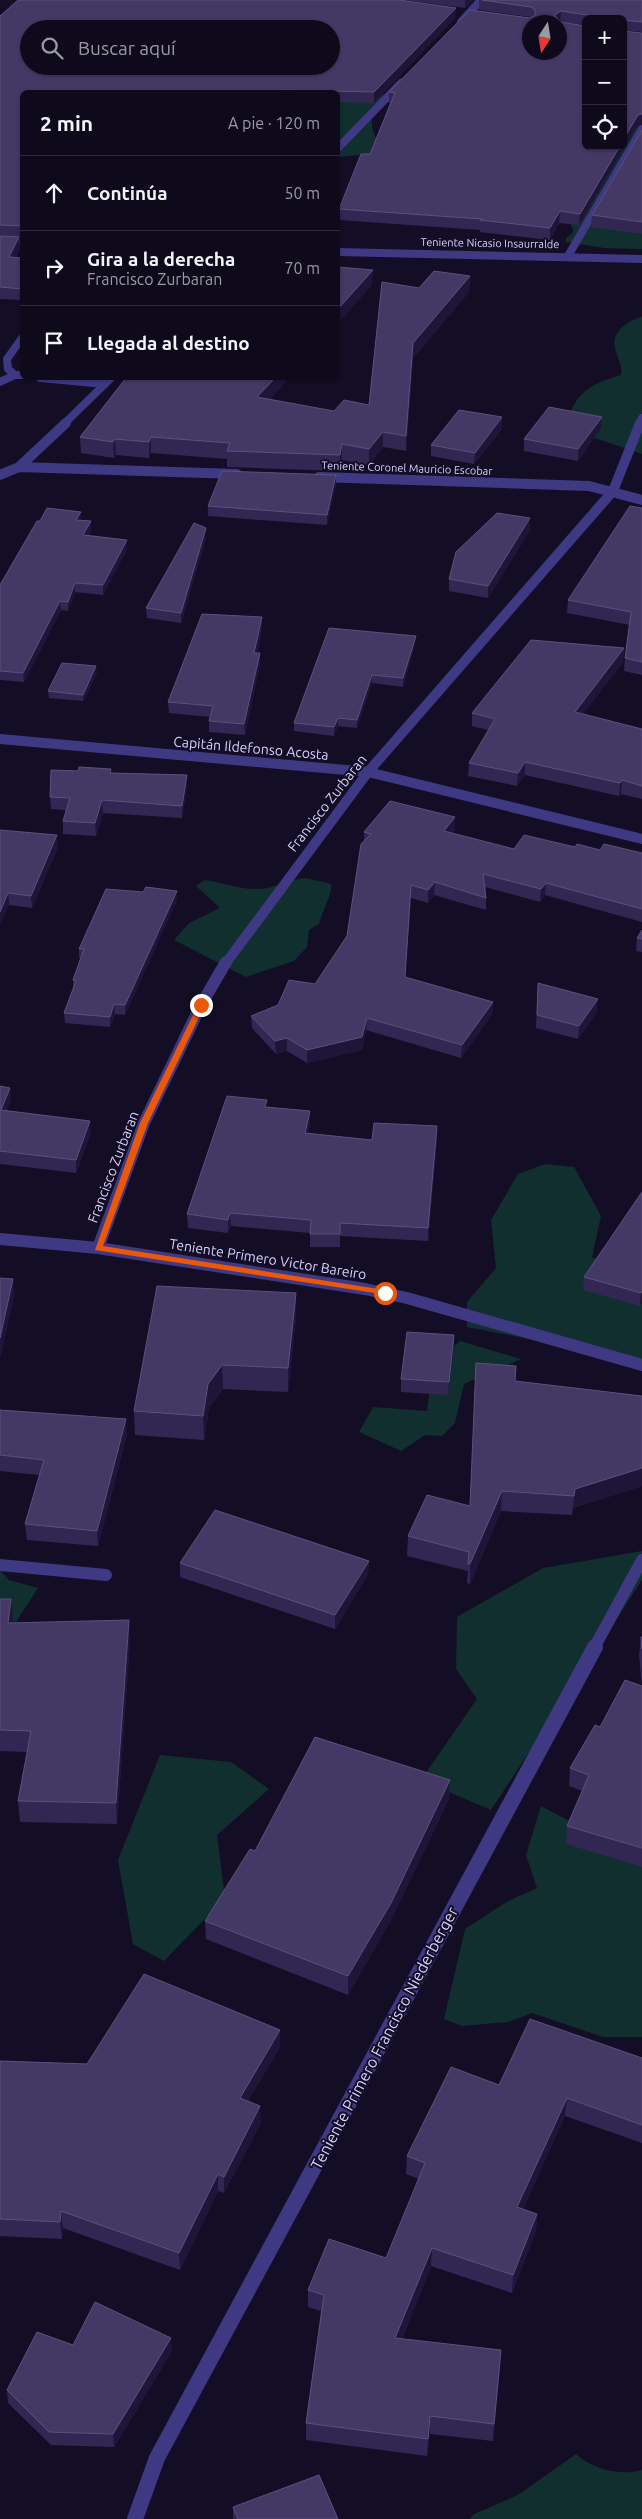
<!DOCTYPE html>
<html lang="es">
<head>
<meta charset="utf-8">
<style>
  :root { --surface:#0e0a1c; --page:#171325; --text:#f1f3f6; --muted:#9b9aa3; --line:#2e2b3b }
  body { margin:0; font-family:Ubuntu,sans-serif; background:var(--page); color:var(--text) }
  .controls { position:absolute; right:15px; top:15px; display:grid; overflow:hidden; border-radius:8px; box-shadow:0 1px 4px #0004 }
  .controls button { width:45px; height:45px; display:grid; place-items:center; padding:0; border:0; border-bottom:1px solid var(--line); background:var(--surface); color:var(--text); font:25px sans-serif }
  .compass { position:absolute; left:522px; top:15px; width:45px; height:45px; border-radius:50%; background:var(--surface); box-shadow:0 1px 4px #0004; rotate:192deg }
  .stop { position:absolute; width:15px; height:15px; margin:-11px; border:4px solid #ea580c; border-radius:50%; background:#fff }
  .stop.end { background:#ea580c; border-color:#fff; box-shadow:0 1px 5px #0008 }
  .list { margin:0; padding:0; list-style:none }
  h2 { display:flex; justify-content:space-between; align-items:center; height:65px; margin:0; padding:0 20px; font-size:21px }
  h2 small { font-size:16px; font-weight:400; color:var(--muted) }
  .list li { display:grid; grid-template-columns:32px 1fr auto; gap:15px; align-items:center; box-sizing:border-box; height:75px; padding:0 20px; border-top:1px solid var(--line) }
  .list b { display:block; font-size:19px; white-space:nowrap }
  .list p { margin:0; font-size:16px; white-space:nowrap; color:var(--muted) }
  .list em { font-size:16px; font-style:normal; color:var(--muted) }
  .icon { flex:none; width:28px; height:28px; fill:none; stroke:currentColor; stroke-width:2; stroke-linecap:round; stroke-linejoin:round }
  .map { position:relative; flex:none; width:642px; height:2519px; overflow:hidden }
  .search { position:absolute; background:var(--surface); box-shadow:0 1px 4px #0004; left:20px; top:20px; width:320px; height:55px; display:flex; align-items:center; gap:12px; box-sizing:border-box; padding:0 18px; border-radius:28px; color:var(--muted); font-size:19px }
  .panel { position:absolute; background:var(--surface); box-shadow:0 1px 4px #0004; left:20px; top:90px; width:320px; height:290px; border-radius:8px }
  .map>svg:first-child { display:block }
</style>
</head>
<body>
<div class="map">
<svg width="642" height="2519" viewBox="0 0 642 2519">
  <rect width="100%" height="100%" fill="#130e25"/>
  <path fill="#112f2f" d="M384,91C383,100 379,103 375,110C368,124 374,136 382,148L370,154L338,157V92H333Z
    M642,108V249L604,248L566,242V238L572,234L573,230L570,222L623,146Z
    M642,317V454L589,436L567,421C577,391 591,384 621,375C623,363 617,359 615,348C611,331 629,320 642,317Z
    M306,878L331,884C333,894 322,911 319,924L309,930L307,947L294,961L246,977L174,940L189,923L220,908L196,886L205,880C226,883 246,892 268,888C281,885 292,879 306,878Z
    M545,1164L574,1167L601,1216L592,1257L642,1283V1361L467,1327V1302L496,1268L491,1220L518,1174Z
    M460,1341L521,1359L464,1384L455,1423L442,1436L425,1435L401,1451L359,1432L373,1407L427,1411L433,1363Z
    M642,1551V1580L491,1810L421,1780L477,1699L456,1669L457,1617L543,1568Z
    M0,1570L9,1580L38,1588L16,1622L0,1620Z
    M160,1755L231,1762L269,1789L217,1835L225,1898L164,1961L133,1944L118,1860Z
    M541,1806L642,1859V2037H603L532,2013L508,2022L462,2026L444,2019L465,1929L508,1901L537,1888L526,1855Z
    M576,2454C594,2470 619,2476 642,2470V2519H470L474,2514L518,2495Z"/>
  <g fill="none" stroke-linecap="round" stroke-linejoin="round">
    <path stroke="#3f3984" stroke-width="8" d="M22,338L7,359L8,369L15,375H22
      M40,378L105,384
      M0,382L15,375"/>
    <path stroke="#3f3984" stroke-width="8" d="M461,22L481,0
      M338,148L401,83
      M0,242L22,243
      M338,252L642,259
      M568,256L642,129
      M64,424L111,378
      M640,424L642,418"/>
    <path stroke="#3f3984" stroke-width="10" d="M19,467L237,474
      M0,475L19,467L66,423
      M319,477L589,486L642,500
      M0,739L368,772L642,839
      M226,963L368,772L613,491L640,423"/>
    <path stroke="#3f3984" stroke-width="12" d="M0,1239L98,1248L365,1289L407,1298L642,1365
      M98,1248L144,1123L201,1005L226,962
      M0,1565L106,1575
      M594,1648L642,1560"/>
    <path stroke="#3f3984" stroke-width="16" d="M135,2519L157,2458L595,1647"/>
  </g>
  <path fill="#322753" d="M404,0H473L465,8Z
    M479,0H642V32L623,30V19H586V25L560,22L637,126L579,225L559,223L550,240L480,232V230L339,220V209L370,154L390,103H389V92L531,17L479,10Z
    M0,16L455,18L374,103L338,102V92H22V238L19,237L20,249L16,257L22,258V300L0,299Z
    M642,130V234L591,227L592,215Z
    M470,276L469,292L413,358L406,451L383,447L369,465L342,460L340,471L227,467V459L151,453L149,458L116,455L114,458L81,453L80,437L126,378H289L269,400L334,411L369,405L419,288Z
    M502,417V429L474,464L431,456V445Z
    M602,417L601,428L578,461L524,451V439Z
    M336,475V484L327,525L208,516V506Z
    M642,508V675L624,671L625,658L630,625L567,613L568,600Z
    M81,520L91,521V530L89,535L127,540V549L103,595L75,592L68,611L61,610L24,682L0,680V585Z
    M530,530L488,598L449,591V579Z
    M206,538L181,623L147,618L146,608Z
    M262,628L257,653L260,664L245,735L209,732V721L210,717L169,713L168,702Z
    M415,644L403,687L372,683L357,728L338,726L334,736L294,731V723Z
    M624,648L623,662L583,714L642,729V799L621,794L619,796L525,775L517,786L468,776L469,763L488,730L472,726V713Z
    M97,673L83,701L49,698L48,691Z
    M111,773L187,775V787L182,818L103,813L96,836L63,834V821L66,810L51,809L50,797Z
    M455,817V830L452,833L514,849L575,847L642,853V922L545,895L540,902L485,887L486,898V910L434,895L428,903L411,898L405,978L493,1002L492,1014L461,1058L366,1030L362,1050L307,1063L287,1051L276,1054L252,1028L251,1016L278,1005L315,984L347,936L364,841V832Z
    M0,830L58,847L32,908L9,905Z
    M177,900L125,1015L115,1014L110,1027L65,1023L64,1013L73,989V980L81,958H79V949Z
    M642,930V952L636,951L637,938Z
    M538,983L597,1012L578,1039L536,1028Z
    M0,1086L11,1100L6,1111L91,1133L76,1173L1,1164L0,1165Z
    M267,1107L310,1111V1124L308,1134L372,1140L437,1126V1139L428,1241L340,1236V1247H310V1233L231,1226L228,1233L188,1228L187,1214Z
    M642,1192V1303L640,1306L583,1290L584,1277Z
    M296,1317L288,1392L223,1389L209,1408L204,1440L135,1435L134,1411Z
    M454,1335V1348L448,1395L401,1392V1379Z
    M516,1366L515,1381L642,1396V1486L573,1508L572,1515L501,1511L470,1584L467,1583L468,1571L407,1556L408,1536L470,1506Z
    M0,1410L127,1435L98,1546L27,1540L25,1524L39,1475L0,1471Z
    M369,1561L368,1574L335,1629L180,1577V1563Z
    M0,1599H11L13,1623L130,1641L117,1824L20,1822L18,1801L28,1752L0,1751Z
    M641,1637H642V1686L639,1655Z
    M642,1686V1867L566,1844L567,1826L582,1791L569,1786L570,1768L600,1727Z
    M450,1780L449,1799L390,1922L348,1995L206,1939L205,1921L255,1851Z
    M280,2047L248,2101L261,2123L224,2193L218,2191L180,2270L63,2228L62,2239L0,2236V2061L87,2064Z
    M642,2058V2143L565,2116L523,2209L537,2214L536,2231L512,2293L431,2266L402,2339L500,2368L493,2441L430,2434L427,2456L306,2440V2423L321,2311L308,2307V2290L386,2258L419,2179L406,2174L407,2156L499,2085Z
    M73,2345L172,2351L114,2447L51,2445L8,2403L7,2390Z
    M233,2507L338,2519H233Z"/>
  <path fill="#1e1539" d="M465,0H473L465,8Z
    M456,8L455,18L374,103V92Z
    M561,11L560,21L559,22L555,15Z
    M642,114V125L637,126L579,225L580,214L620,146H623V140L638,115Z
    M560,211L559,223L550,240V228Z
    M19,237L20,249L10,269L9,257Z
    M373,270L372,285L338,324V309Z
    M470,276L469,292L413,358L406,451V436L413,343Z
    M275,378H289L257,413V397Z
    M502,417V429L474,464L475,453Z
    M602,417L601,428L578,461V449Z
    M383,432V447L369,465V449Z
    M151,437V453L149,458V442Z
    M115,439L116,455L114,458L113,442Z
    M342,444V460L340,471V455Z
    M336,475V484L327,525V515Z
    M81,512V521L76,520Z
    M530,518V530L488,598V586Z
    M91,521V530L84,544L83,535Z
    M206,528V538L181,623V613Z
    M127,540V549L103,595V585Z
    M75,583V592L68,611V602Z
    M60,601L61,610L24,682L23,673Z
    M262,617V628L254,664V653Z
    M416,636L415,644L403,687V678Z
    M624,648L623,662L575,725V712Z
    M260,653V664L245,735L244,724Z
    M96,666L97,673L83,701V695Z
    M372,675V683L357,728V720Z
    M338,718V726L334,736V727Z
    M525,762V775L517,786L518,773Z
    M187,775V787L182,818V806Z
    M622,780L621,794L619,796L620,783Z
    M102,800L103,813L96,836L95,823Z
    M455,817V830L443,844L444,831Z
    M57,835L58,847L32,908L31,896Z
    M435,882L434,895L428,903V890Z
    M546,883L545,895L540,902L541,889Z
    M411,885V898L404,990L405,977Z
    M177,891V900L125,1015V1005Z
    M8,893L9,905L0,926V912Z
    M598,999L597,1012L578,1039L579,1026Z
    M493,1002L492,1014L461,1058L462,1045Z
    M114,1004L115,1014L110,1027V1017Z
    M367,1018L366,1030L362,1050L307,1063V1050Z
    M287,1038V1051L276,1054L275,1041Z
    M10,1088L11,1100L2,1123L1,1110Z
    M310,1111V1124L306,1146L305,1133Z
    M90,1121L91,1133L76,1173V1160Z
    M437,1126V1139L428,1241V1228Z
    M230,1213L231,1226L228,1233V1220Z
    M13,1279L15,1294L0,1359V1338Z
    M642,1291V1303L640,1306L641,1293Z
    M296,1293V1317L288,1392V1368Z
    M454,1335V1348L448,1395L449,1382Z
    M222,1365L223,1389L209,1408L204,1440L203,1416L208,1384Z
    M126,1419L127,1435L98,1546L97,1531Z
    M642,1468V1486L573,1508L572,1515L575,1489Z
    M502,1491L501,1511L470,1584V1564Z
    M369,1561L368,1574L335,1629V1615Z
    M11,1599L13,1620L10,1644L8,1623Z
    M129,1620L130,1641L117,1824L116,1803Z
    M450,1780L449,1799L390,1922L348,1995V1976Z
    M280,2030V2047L240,2115V2098Z
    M567,2098L565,2116L516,2225L517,2207Z
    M260,2106L261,2123L224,2193V2177Z
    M218,2174V2191L180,2270L179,2253Z
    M61,2211L63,2228L62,2239L60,2222Z
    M537,2214L536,2231L512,2293L513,2275Z
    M432,2248L431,2266L395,2356V2338Z
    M171,2338L172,2351L114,2447L113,2434Z
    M501,2350L500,2368L493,2441L494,2424Z
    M430,2416V2434L427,2456L428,2439Z"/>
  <path fill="#443965" stroke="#5b517e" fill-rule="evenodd" d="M18,0H399L456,8L374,92L283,90V92H22V226L0,225V16ZM29,29H331V66H29Z
    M482,0H642V22L623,20V19H590L587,15L561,11L555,15L560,22L586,26V146H620L580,214L560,211L550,228L480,220L482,219L339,209L361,154H370L395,93L389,92L470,10L530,18L535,15V10L531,7ZM530,22H560V52H530Z
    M623,31L642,33V114L638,115L623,140Z
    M642,130V222L592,215Z
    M0,236L19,237L9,257L22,258V289L0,287Z
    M338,267L373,270L338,309Z
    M434,271L470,276L413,343L406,436L383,432L369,449L342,444L340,455L227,451L230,443L151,437L149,442L115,439L113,442L80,437L126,378H275L257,397L334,411L344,400L369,405L382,282L419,288Z
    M549,407L602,417L578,449L524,439Z
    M459,410L502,417L475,453L431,445Z
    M222,471L336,475L327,515L208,506Z
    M630,506L642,508V662L625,658L631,612L568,600Z
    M47,508L81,512L76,520L91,521L83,535L127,540L103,585L75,583L68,602L60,601L23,673L0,671V585L37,521H40Z
    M497,513L530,518L488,586L449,579L456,552Z
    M194,523L206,528L181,613L146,608Z
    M202,614L262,617L254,653H260L244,724L209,721L213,706L168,702Z
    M329,628L416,636L403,678L372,675L357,720L338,718L334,727L294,723Z
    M531,640L624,648L575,712L642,729V786L622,780L620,783L525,762L518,773L469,763L495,719L472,713Z
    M62,663L96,666L83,695L48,691Z
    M79,767L111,769L110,773L187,775L182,806L102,800L95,823L63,821L70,798L50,797L51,770L78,771Z
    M390,801L455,817L444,831L514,849L524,835L575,847L577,844L600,850L604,844L642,853V909L546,883L541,889L483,874L486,898L435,882L428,890L411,885L405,977L493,1002L462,1045L367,1018L362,1037L307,1050L287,1038L275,1041L251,1016L278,1005L289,980L315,984L347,936L361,844L371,834L364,832Z
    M0,830L57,835L31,896L8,893L0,912Z
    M146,887L177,891L125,1005L114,1004L110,1017L64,1013L76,981L73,980L84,949H79L106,889L143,892Z
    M642,930V939L637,938Z
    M538,983L598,999L579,1026L537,1015Z
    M0,1086L10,1088L1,1110L90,1121L76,1160L0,1151Z
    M227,1096L267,1100L265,1107L310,1111L305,1133L372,1140L374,1123L437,1126L428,1228L340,1223V1234H310L311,1220L230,1213L228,1220L187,1214Z
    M642,1192V1291L641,1293L584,1277Z
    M0,1278L13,1279L0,1338Z
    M157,1286L296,1293L288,1368L222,1365L208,1384L203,1416L134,1411Z
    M407,1332L454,1335L449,1382L401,1379Z
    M476,1363L516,1366L515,1381L642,1396V1468L575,1489L574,1496L502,1491L470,1564H468L469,1552L408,1536L427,1495L470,1506Z
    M0,1410L126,1419L97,1531L25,1524L44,1460L0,1455Z
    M215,1510L369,1561L335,1615L180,1563Z
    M0,1599H11L8,1623L129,1620L116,1803L18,1801L31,1731L0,1730Z
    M641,1637H642V1649Z
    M625,1680L642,1686V1848L567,1826L589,1775L570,1768L595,1725L600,1727Z
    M315,1737L450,1780L391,1903L348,1976L205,1921L250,1849L255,1851Z
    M144,1974L280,2030L240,2098L260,2106L224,2177L218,2174L179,2253L61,2211L60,2222L0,2219V2061L87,2064Z
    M530,2019L642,2058V2125L567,2098L517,2207L537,2214L513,2275L432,2248L395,2338L501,2350L494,2424L430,2416L428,2439L306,2423L324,2295L308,2290L329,2239L386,2258L425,2163L407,2156L451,2067L499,2085Z
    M95,2302L171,2338L113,2434L49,2432L7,2390L37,2332L73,2345Z
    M319,2475L338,2519H238L233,2507Z"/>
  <path fill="#ea580c" d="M201,1002L205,1005L148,1123L103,1246L385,1290L388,1291V1295L95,1250L140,1123L198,1005Z"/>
  <g text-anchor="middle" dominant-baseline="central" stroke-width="4" stroke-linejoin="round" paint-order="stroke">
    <g font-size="11" fill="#d9d2ff" stroke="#130e25">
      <text transform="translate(490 243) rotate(1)">Teniente Nicasio Insaurralde</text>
      <text transform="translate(407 468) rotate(2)">Teniente Coronel Mauricio Escobar</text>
    </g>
    <g font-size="14" fill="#d9d2ff" stroke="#130e25">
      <text transform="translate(251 748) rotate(5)">Capitán Ildefonso Acosta</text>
      <text transform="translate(327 803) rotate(-52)">Francisco Zurbaran</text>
      <text transform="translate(113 1167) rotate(-69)">Francisco Zurbaran</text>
      <text transform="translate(268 1259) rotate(9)">Teniente Primero Victor Bareiro</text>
    </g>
    <g font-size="16" fill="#d9d2ff" stroke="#130e25">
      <text transform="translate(384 2038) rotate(-62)">Teniente Primero Francisco Niederberger</text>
    </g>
  </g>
</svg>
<div class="controls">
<button>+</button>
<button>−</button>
<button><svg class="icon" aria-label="locate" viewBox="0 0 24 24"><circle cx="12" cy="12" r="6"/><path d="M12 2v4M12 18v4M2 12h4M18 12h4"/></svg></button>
</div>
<svg class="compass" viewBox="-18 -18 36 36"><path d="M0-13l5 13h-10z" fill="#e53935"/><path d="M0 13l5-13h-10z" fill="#9b9aa3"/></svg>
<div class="stop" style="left:385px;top:1293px"></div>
<div class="stop end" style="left:201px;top:1005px"></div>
<div class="search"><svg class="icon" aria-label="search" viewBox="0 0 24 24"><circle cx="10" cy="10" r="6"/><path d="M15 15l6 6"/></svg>Buscar aquí</div>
<section class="panel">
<h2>2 min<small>A pie · 120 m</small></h2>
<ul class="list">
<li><svg class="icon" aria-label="ahead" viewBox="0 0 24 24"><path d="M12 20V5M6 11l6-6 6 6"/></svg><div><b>Continúa</b></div><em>50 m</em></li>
<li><svg class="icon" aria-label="right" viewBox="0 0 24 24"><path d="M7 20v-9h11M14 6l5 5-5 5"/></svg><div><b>Gira a la derecha</b><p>Francisco Zurbaran</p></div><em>70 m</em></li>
<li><svg class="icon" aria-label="arrive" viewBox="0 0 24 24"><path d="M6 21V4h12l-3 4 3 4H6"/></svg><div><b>Llegada al destino</b></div></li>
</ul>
</section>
</div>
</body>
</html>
